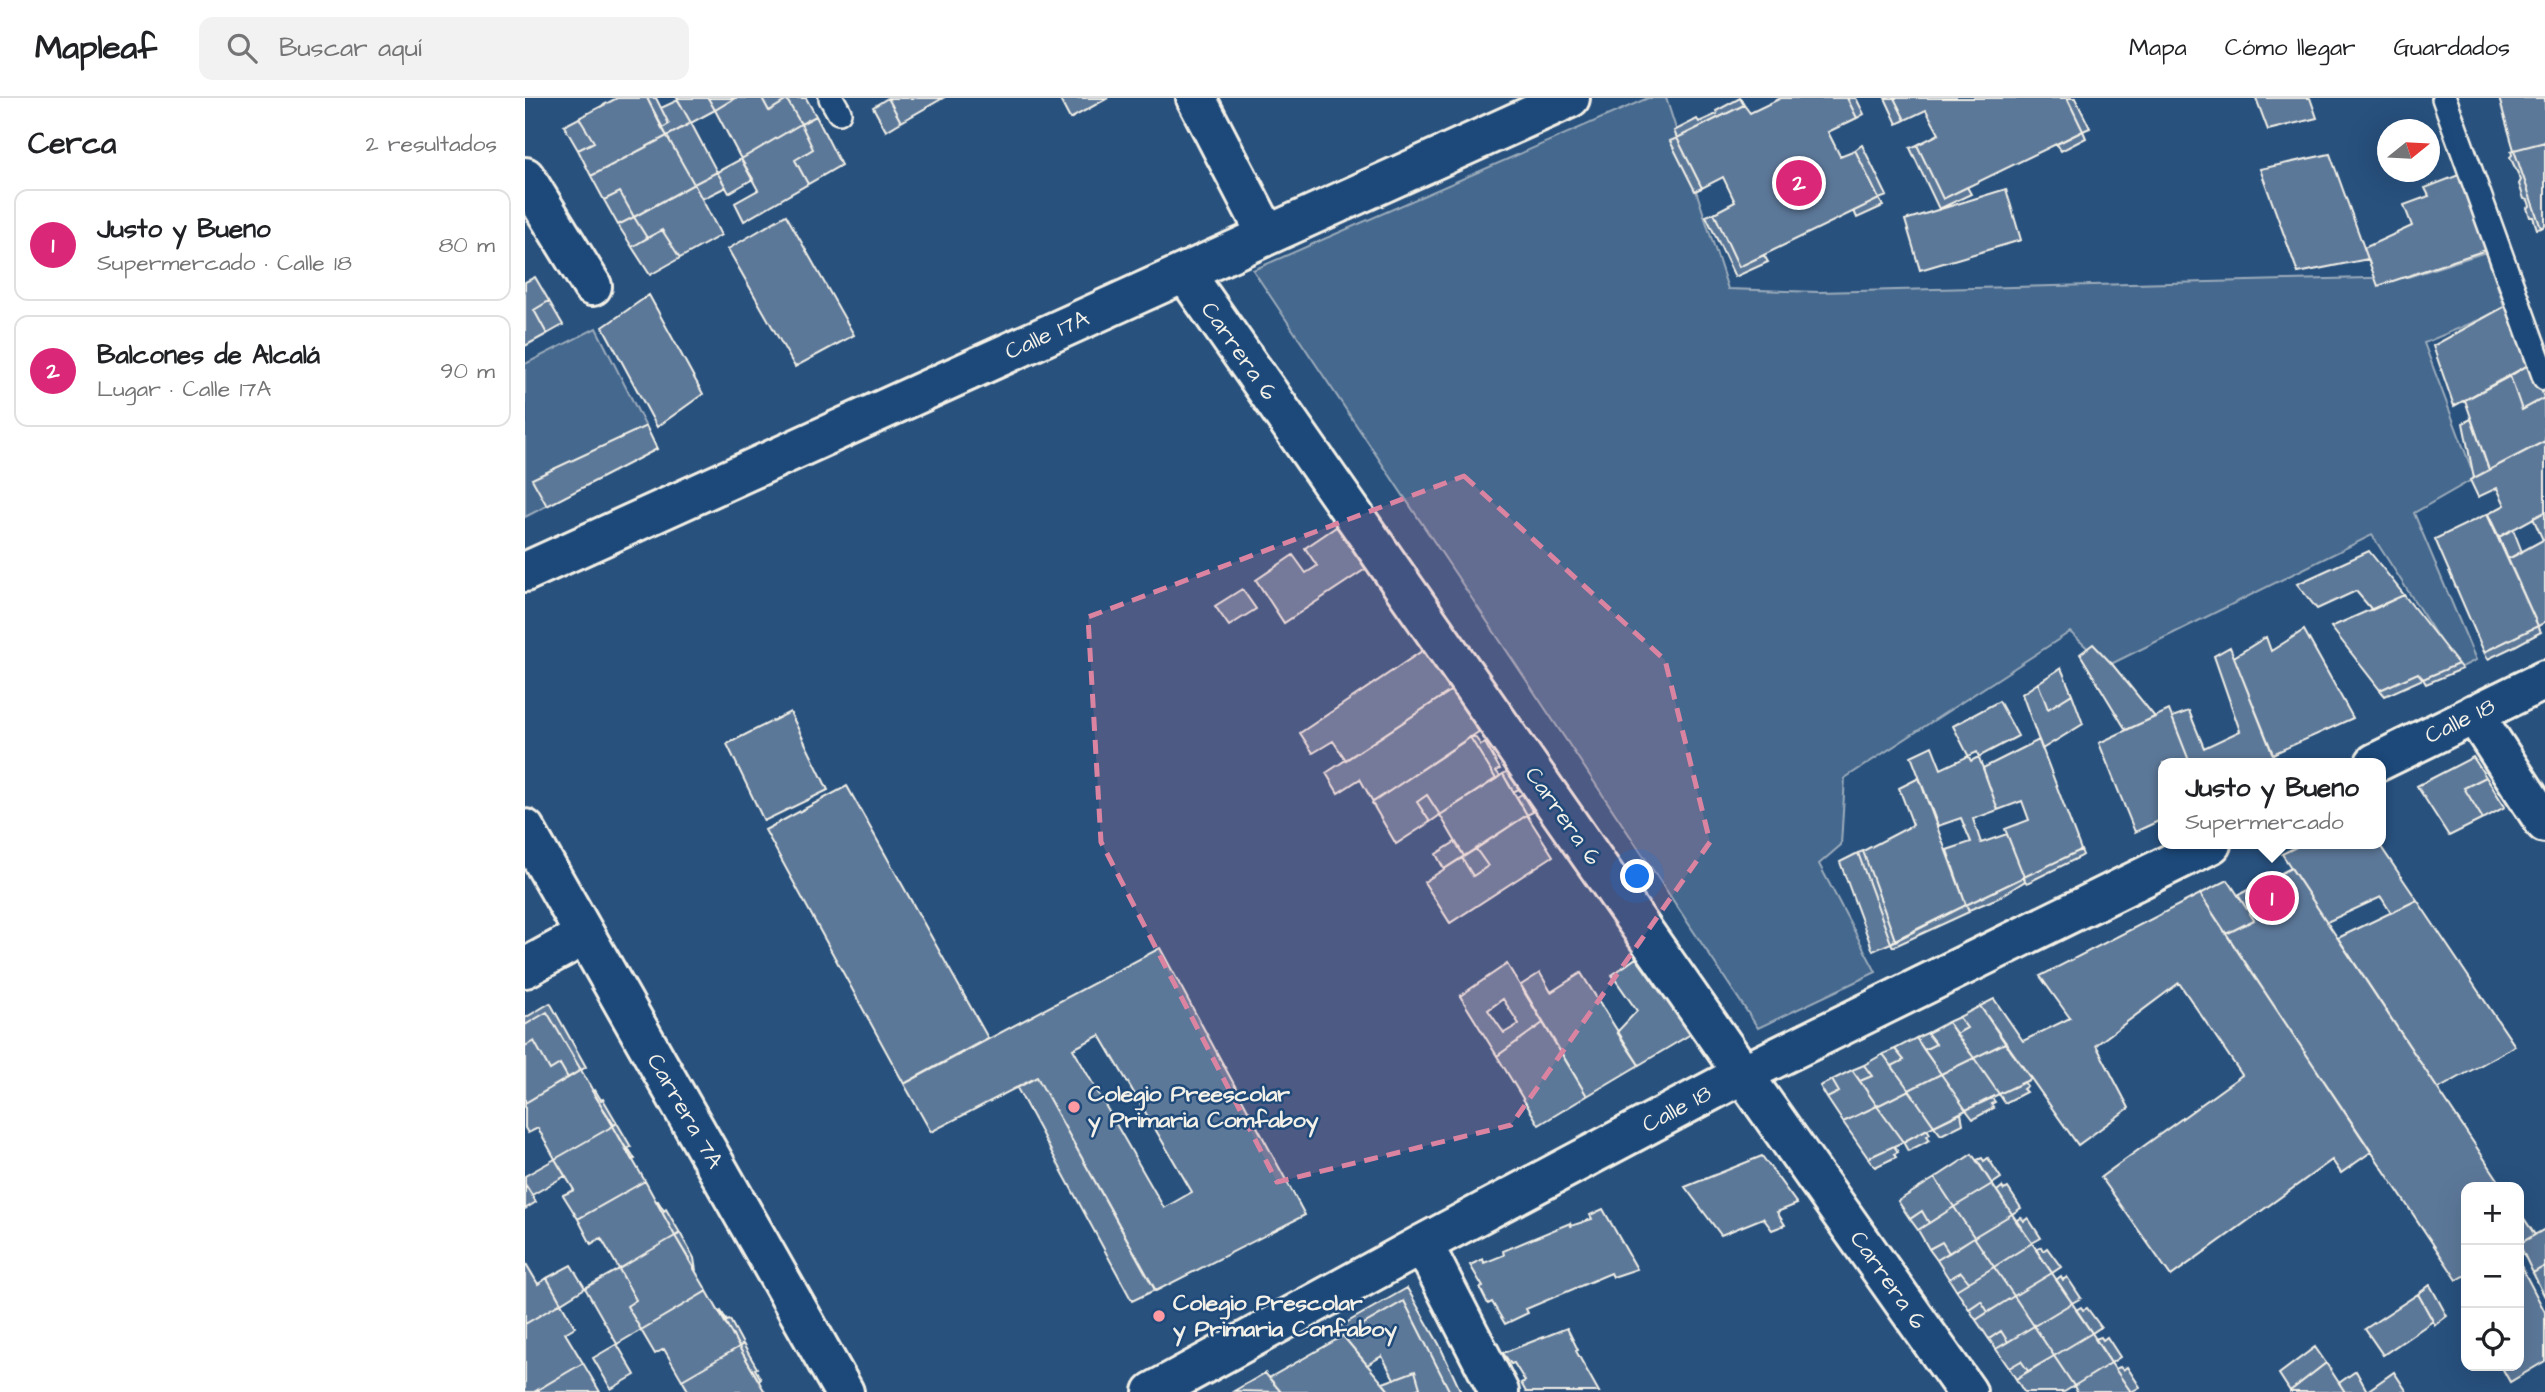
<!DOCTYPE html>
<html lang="es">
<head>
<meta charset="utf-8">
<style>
  :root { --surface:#fff; --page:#f2f2f2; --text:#202124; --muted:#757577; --line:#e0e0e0; --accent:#db2777 }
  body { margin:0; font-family:"Architects Daughter",sans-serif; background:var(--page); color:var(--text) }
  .controls { position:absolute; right:21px; bottom:21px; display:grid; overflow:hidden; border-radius:14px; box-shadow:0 7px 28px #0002 }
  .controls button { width:63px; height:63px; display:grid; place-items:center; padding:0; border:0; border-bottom:2px solid var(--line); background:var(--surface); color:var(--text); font:35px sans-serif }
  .compass { position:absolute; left:1852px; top:21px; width:63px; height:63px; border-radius:50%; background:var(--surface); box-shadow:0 7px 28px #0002; rotate:72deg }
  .you { position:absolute; left:1113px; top:779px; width:24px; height:24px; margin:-18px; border:5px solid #fff; border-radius:50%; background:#1a73e8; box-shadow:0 0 0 10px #1a73e833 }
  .badge { display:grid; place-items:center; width:46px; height:46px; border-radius:50%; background:var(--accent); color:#fff; font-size:23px; font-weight:700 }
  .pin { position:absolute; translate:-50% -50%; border:4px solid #fff; box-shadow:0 2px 7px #0006 }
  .popup { position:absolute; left:1633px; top:660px; width:228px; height:91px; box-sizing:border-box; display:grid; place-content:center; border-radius:14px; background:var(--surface); filter:drop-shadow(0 2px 5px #0005); font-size:23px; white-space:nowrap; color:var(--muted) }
  .popup b { font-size:26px; color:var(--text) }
  .popup::after { content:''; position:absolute; left:50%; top:100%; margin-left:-14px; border:14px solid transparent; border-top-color:var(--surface) }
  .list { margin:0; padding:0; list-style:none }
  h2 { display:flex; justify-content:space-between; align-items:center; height:91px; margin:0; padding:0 28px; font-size:30px }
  h2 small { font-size:23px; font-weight:400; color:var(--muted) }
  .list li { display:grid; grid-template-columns:46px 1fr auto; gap:21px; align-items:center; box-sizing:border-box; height:112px; margin:0 14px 14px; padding:0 14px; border:2px solid var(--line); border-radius:14px }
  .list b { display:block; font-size:26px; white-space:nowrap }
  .list p { margin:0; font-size:23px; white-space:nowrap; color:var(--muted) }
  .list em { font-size:23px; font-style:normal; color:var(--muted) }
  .icon { flex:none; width:38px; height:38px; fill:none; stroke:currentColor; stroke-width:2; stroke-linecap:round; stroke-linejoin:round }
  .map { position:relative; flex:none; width:2020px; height:1294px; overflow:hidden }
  header { display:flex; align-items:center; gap:42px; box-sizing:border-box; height:98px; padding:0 35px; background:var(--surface); border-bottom:2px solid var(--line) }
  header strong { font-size:33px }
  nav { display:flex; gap:38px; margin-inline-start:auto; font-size:24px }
  .search { width:490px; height:63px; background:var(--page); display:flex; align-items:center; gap:18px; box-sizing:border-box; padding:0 24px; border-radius:14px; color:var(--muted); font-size:26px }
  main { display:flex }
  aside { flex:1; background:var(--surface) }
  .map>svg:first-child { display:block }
</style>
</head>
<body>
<header>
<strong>Mapleaf</strong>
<div class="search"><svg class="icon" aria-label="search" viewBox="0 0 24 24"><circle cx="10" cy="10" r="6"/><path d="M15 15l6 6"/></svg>Buscar aquí</div>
<nav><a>Mapa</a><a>Cómo llegar</a><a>Guardados</a></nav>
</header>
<main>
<aside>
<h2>Cerca<small>2 resultados</small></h2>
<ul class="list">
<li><span class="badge">1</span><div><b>Justo y Bueno</b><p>Supermercado · Calle 18</p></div><em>80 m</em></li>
<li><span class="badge">2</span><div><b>Balcones de Alcalá</b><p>Lugar · Calle 17A</p></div><em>90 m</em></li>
</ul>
</aside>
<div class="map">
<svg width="2020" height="1294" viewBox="0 0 2020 1294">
  <rect width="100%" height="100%" fill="#28517e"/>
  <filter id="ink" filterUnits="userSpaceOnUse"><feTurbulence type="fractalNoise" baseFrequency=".0143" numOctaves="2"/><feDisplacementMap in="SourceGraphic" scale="14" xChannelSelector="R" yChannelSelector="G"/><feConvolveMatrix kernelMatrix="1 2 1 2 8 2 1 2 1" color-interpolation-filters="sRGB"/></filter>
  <g filter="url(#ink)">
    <path fill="#45688e" stroke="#9cacbb" stroke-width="2" d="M1123,0H1141L1203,191L1294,194L1883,179L1961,154L1980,211L1899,245L1950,380L1889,415L1951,562L1933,571L1847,437L1582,568L1545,534L1320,680L1316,747L1294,766L1351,874L1233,930L728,172Z
      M71,230L132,351L0,419V266Z"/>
    <path fill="#5b7899" stroke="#f4f1e8" stroke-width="2" fill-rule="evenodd" d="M92,0H122L142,38L66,78L53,52L69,44L54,20Z
      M122,0H131L144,26L137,30Z
      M152,0H183L190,12L166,25Z
      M183,0H210L190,12Z
      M210,0H237L244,13L262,2L276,26L216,61L190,12Z
      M237,0H281L291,18L276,26L262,2L244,13Z
      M363,0H418L376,24Z
      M363,0L376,24L361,33L348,9Z
      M534,0H583L545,21Z
      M1215,0L1219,7L1152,40L1149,33L1172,21L1174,24L1192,16L1191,13Z
      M1256,0H1322L1332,20L1303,34L1315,58L1330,52L1354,101L1214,169L1189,115L1210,104L1198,79L1177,90L1152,40L1219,7L1225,15Z
      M1322,0H1331L1339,16L1332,20Z
      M1360,0H1369L1380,22L1372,26Z
      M1369,0H1542L1558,33L1418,101L1392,47L1414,36L1401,12L1380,22Z
      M1542,0H1550L1565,30L1558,33Z
      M1731,0H1785L1792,20L1743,32Z
      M1974,0H2020V44L1989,52Z
      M153,2L166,25L142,38L137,30L144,26L136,10Z
      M291,18L316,67L283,86L270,62L288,51L276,26Z
      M54,20L69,44L53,52L39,28Z
      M166,25L192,74L169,86L142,38Z
      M276,26L288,51L270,62L283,86L219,123L210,105L233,92L216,61Z
      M1558,33L1561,40L1536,53L1532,46Z
      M142,38L169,86L109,119L95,94L79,102L66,78Z
      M1152,40L1177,90L1170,93L1145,43Z
      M2020,44V128L2016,130L1989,52Z
      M1337,47L1362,98L1354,101L1330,52Z
      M1392,47L1418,101L1442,89L1446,96L1414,111L1385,50Z
      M1989,52L2016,130L2012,131L2008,119H2005L2002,110L2005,108L2003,102L1999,101L1994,86L1996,82L1985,59L1987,57L1986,53Z
      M1805,56L1843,161L1773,175L1735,71Z
      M216,61L228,81L204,95L192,74Z
      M1944,73L1967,150L1853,188L1839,150L1887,128L1879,107L1904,98L1900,90Z
      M192,74L201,89L177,101L169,86Z
      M169,86L196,137L155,160L137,132L122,140L109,119Z
      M1481,91L1496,142L1395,172L1380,122Z
      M95,94L109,119L93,127L79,102Z
      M1354,101L1358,108L1332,120L1329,113Z
      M1189,115L1214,169L1239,157L1243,164L1210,179L1181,118Z
      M261,117L329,237L270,269L203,151Z
      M109,119L122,140L107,149L93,127Z
      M137,132L155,160L125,177L107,149Z
      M10,179L24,203L9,212L22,236L0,248V184Z
      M124,197L178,296L132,329L78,229Z
      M24,203L38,227L22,236L9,212Z
      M1986,205L2007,265L1929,308L1908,248Z
      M2007,265L2019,300L1997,312L1985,278Z
      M1985,278L1997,312L2019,300L2020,343L1964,372L1940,302Z
      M1946,321L1964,372L1949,380L1938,325Z
      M121,328L132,351L22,408L7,381Z
      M2020,343V414L1974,439L1963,416L1980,407L1972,390L1953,399L1945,382Z
      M2020,414V524L2013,528L1983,461L2018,442L2008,420Z
      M1962,416L2013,528L1959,554L1910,441Z
      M817,425L842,470L759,525L731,482L768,457L781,475L792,468L780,450Z
      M1988,431L1997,454L1983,461L1974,439Z
      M1844,453L1879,497L1847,512L1831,493L1792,511L1772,486Z
      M717,491L731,511L704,528L690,508Z
      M1879,497L1933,566L1898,581L1893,575L1855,592L1806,529Z
      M2013,528L2016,534L1988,549L1963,561L1959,554Z
      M1779,532L1828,620L1748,656L1709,559L1741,539L1746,553Z
      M1568,546L1587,566L1630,619L1601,632L1555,556Z
      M1705,549L1746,652L1752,665H1665L1647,619L1664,613L1679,650L1715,633L1689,558Z
      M900,551L927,592L821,662L808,643L788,655L775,635Z
      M1933,566L1937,571L1901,586L1898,581Z
      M1536,570L1547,596L1523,611L1513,585Z
      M1893,575L1898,581L1860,598L1855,592Z
      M1513,585L1523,611L1547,596L1558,626L1517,651L1497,596Z
      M927,592L955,633L848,704L835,681L813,695L801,675Z
      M1474,603L1493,638L1446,663L1428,628Z
      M1644,612L1665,665H1638V721L1610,734L1574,645Z
      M265,614L303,692L239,723L202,646Z
      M945,639H950L956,647L960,645L975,671L971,673L975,678L971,681Z
      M945,639L971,681L915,717L902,697L892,704L905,724L871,746L847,705Z
      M1514,642L1556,752L1499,779L1480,731L1504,722L1497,703L1473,712L1458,670Z
      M1407,648L1416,671L1452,654L1473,712L1448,721L1456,745L1482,736L1499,779L1441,807L1422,752L1446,744L1436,720L1413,728L1386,658Z
      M1948,659L1961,679L1939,690L1958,721L1924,738L1892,688Z
      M983,673L994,691L988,694L978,676Z
      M978,676L1002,717L939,758L915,717Z
      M1961,679L1980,709L1958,721L1939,690Z
      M1394,680L1441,807L1370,842L1338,753L1388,727L1374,690Z
      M322,688L463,940L379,986L240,732Z
      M997,696L1008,714L1002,717L992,699Z
      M902,697L915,717L905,724L892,704Z
      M1002,717L1028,758L925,825L899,784L937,760L948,778L963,768L951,751Z
      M930,744L939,758L919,771L911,756Z
      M1777,746H1854L1892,802L1866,815L1856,799L1802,824L1757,756Z
      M951,751L963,768L948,778L937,760Z
      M1556,752L1558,757L1555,759L1502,785L1500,783L1499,779Z
      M1338,753L1370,842L1366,845L1333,755Z
      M1333,755L1366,845L1348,853L1315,764Z
      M1766,770L1978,1089H1941V1177L1932,1182L1701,836L1729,822L1713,797Z
      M1499,779L1500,783L1473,800L1444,812L1441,807Z
      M1703,782L1729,822L1701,836L1675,796Z
      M1675,796L1846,1054L1816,1075L1807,1062L1646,1178L1576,1079L1717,977L1654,885L1571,947L1604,1010L1553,1047L1455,908L1469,901L1498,943L1545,920L1515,878Z
      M1892,802L1990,948L1913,991L1813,840Z
      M1441,807L1444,814L1368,849L1366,845Z
      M635,850L780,1117L631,1193L512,979L406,1034L379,986ZM575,937L667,1094L639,1110L548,951Z
      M1111,860L1166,936L1114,967L1092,934L1112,913L1087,877Z
      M982,866L1018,925L972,958L935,898ZM978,901L994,926L979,935L963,912Z
      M1015,875L1026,894L1056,875L1114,967L1062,998L996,887Z
      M25,905L27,908L61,969L56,972L22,914L0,927V920Z
      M1455,908L1480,945L1449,960L1431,936L1442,930L1434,919Z
      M22,914L56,972L43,980L35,966L25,972L9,943L0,948V927Z
      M1434,919L1442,930L1431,936L1423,924Z
      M1423,924L1449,960L1416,976L1399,952L1411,946L1402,935Z
      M1018,925L1062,998L1014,1027L972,958Z
      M1402,935L1411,946L1399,952L1391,940Z
      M1391,940L1416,976L1384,992L1367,968L1379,962L1370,951Z
      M9,943L25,972L35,966L43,980L0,1005V948Z
      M1480,945L1506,981L1474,996L1449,960Z
      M1370,951L1379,962L1367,968L1358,956Z
      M1358,956L1384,992L1352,1008L1335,983L1347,978L1339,967Z
      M1449,960L1474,996L1441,1012L1416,976Z
      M1339,967L1347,978L1335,983L1327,972Z
      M56,972L88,1028L30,1061L13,1030L3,1035L0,1030V1005Z
      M1327,972L1352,1008L1318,1024L1302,1000L1314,994L1307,982Z
      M1416,976L1441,1012L1409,1028L1384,992Z
      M512,979L630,1192L607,1203L492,990Z
      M1307,982L1314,994L1302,1000L1295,988Z
      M1499,984L1502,988L1498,991L1501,994L1480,1005L1474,996Z
      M70,992L76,1002L78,1001L92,1025L89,1027L67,993Z
      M1384,992L1409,1028L1378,1044L1352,1008Z
      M1467,1000L1470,1004L1466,1006L1469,1010L1448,1021L1441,1012Z
      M1352,1008L1378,1044L1343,1060L1318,1024Z
      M1436,1015L1438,1026L1416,1037L1409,1028Z
      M92,1025L106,1049L103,1050L110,1061L107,1062L88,1028Z
      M88,1028L120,1083L53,1121L38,1097L49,1092L30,1061Z
      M1402,1031L1405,1036L1402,1038L1405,1042L1383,1053L1378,1044Z
      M1369,1048L1373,1054L1369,1056L1371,1059L1350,1069L1343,1060Z
      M1447,1056L1467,1086L1429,1109L1410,1080Z
      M1237,1058L1272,1106L1252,1114L1260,1127L1247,1132L1238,1120L1196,1137L1160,1089Z
      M1457,1060L1459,1063L1463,1060L1476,1080L1467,1086L1452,1062Z
      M30,1061L40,1078L7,1097L0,1086V1078Z
      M1410,1080L1429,1109L1404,1125L1397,1113L1385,1121L1373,1103Z
      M120,1083L150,1138L94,1171L76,1140L66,1146L53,1121Z
      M0,1086L11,1104L0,1111Z
      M1467,1086L1487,1116L1449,1139L1429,1109Z
      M1477,1089L1479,1092L1483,1090L1496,1110L1487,1116L1472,1093Z
      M131,1103H133L139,1113L141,1111L155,1135L153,1137L150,1138Z
      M1429,1109L1449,1139L1424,1155L1417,1144L1404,1151L1393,1132Z
      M1078,1111L1112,1171L1088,1179L1086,1175L1001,1211L1003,1215L980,1226L967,1204L963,1206L955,1190L958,1189L945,1167L958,1161L959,1165L979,1157L978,1153L1045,1125L1046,1128L1067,1121L1065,1117Z
      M1397,1113L1404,1125L1393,1132L1385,1121Z
      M1994,1113L2010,1137L1994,1146Z
      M1487,1116L1507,1145L1469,1169L1449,1139Z
      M1496,1119L1499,1123L1503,1120L1516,1140L1507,1145L1491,1123Z
      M2020,1131V1168L2008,1175L1994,1146Z
      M155,1135L169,1160L171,1173L150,1138Z
      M150,1138L182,1193L116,1232L102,1208L111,1202L94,1171Z
      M1449,1139L1469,1169L1444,1184L1436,1174L1424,1181L1412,1162Z
      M1417,1144L1424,1155L1412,1162L1404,1151Z
      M1507,1145L1527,1175L1489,1198L1469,1169Z
      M1516,1149L1518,1153L1522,1150L1536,1169L1527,1175L1511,1152Z
      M0,1164L13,1186L22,1180L36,1205L0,1226Z
      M46,1167L60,1190L36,1205L22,1180Z
      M1996,1168L2020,1214V1263L1985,1284L1976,1268H1994V1169Z
      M2020,1168V1199L2008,1175Z
      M1469,1169L1489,1198L1463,1214L1456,1203L1444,1211L1431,1192Z
      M94,1171L111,1202L102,1208L116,1232L92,1246L60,1190Z
      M1436,1174L1444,1184L1431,1192L1424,1181Z
      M1527,1175L1547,1205L1509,1228L1489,1198Z
      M1536,1178L1538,1182L1542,1179L1556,1200L1547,1205L1531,1182Z
      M1905,1187L1922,1218L1910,1227L1893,1196Z
      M882,1190L914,1246L936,1294H925L879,1203L818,1238L814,1231V1229Z
      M182,1193L214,1249L157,1282L139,1251L130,1256L116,1232Z
      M1893,1196L1908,1223L1858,1257L1840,1231Z
      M1489,1198L1509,1228L1483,1244L1476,1233L1464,1241L1451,1222Z
      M879,1203L925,1294H884L895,1290L890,1273L869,1281L857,1258L842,1267L818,1238Z
      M1456,1203L1463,1214L1451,1222L1444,1211Z
      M36,1205L50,1229L40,1235L58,1265L9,1294H0V1226Z
      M1547,1205L1567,1235L1529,1258L1509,1228Z
      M1556,1209L1558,1212L1562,1210L1576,1229L1567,1235L1551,1212Z
      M196,1213L202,1223L205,1222L218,1246L214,1249L195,1214Z
      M1509,1228L1529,1258L1503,1273L1496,1263L1484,1270L1471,1251Z
      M1042,1230L1053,1252L1051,1253L1074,1294H1001L996,1285L1000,1283L989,1265L986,1266L978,1255Z
      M1476,1233L1483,1244L1471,1251L1464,1241Z
      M1567,1235L1586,1265L1549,1288L1529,1258Z
      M818,1238L865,1294H756L744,1280Z
      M1576,1239L1578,1242L1582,1239L1595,1259L1586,1265L1570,1241Z
      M92,1246L110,1277L86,1291L68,1260Z
      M218,1246L232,1270L230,1271L236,1281L234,1283L214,1249Z
      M214,1249L240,1294H164L157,1282Z
      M1790,1249L1801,1265L1765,1293L1754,1276Z
      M1529,1258L1549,1288L1539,1294H1499L1491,1281Z
      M1496,1263L1503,1273L1491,1281L1484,1270Z
      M58,1265L75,1294H9Z
      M1586,1265L1606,1294H1552L1549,1288Z
      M1801,1265L1820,1294H1765V1293Z
      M1595,1269L1598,1272L1602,1269L1615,1289L1606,1294L1590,1271Z
      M890,1273L895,1290L884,1294H865L858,1285Z
      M1831,1273L1842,1293L1869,1274L1882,1294H1820L1814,1285Z
      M740,1275L756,1294L709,1293Z"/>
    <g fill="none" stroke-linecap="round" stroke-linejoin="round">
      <g stroke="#f4f1e8" stroke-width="28">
        <path id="service" d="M306,0L314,14
          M1919,0L2020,280"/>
      </g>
      <g stroke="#f4f1e8" stroke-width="44">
        <path id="minor" d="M671,0L742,137
          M0,79L67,188
          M660,175L1218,976L1442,1294
          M0,474L1045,0
          M1949,616L2020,725
          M1850,665L2020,582
          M0,731L319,1294
          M0,870L60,837
          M898,1146L974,1294
          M628,1294L898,1146L1218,976L1686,746"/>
      </g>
      <use href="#service" stroke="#1f4a7a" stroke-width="23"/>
      <use href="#minor" stroke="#1f4a7a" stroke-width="38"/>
    </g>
  </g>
  <path fill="#db84a2" fill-opacity="0.2" stroke="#db84a2" stroke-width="5" stroke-dasharray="14 9" stroke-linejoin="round" d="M939,378L1140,562L1185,744L986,1027L752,1084L576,744L563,519Z"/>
  <g fill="#ff9aa2" stroke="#1f4a7a" stroke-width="2.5">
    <circle cx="549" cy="1009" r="7"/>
    <circle cx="634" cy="1218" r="7"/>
  </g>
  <g text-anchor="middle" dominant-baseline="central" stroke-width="5" stroke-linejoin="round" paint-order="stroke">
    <g font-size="23" fill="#f4f1e8" stroke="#1f4a7a">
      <text transform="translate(522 237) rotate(-24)">Calle 17A</text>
      <text transform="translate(714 253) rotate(55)">Carrera 6</text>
      <text transform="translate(1935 623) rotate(-26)">Calle 18</text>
      <text transform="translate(1038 718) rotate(55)">Carrera 6</text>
      <text transform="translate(1152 1011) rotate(-28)">Calle 18</text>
      <text transform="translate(160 1013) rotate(60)">Carrera 7A</text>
      <text transform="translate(1363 1182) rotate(55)">Carrera 6</text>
    </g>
    <g font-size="23" font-weight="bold" fill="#f4f1e8" stroke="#1f4a7a" text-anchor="start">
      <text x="563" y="996">Colegio Preescolar<tspan x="563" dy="26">y Primaria Comfaboy</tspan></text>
      <text x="648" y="1205">Colegio Prescolar<tspan x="648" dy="26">y Primaria Confaboy</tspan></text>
    </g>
  </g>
</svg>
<div class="controls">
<button>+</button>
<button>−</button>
<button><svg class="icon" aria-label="locate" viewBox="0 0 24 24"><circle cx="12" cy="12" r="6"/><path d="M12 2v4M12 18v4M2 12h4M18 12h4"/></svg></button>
</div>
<svg class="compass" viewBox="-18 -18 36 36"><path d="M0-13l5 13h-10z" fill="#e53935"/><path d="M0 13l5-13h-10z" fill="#757577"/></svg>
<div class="you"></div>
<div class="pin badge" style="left:1747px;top:800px">1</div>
<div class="popup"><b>Justo y Bueno</b>Supermercado</div>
<div class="pin badge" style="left:1274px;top:85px">2</div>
</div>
</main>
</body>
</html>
